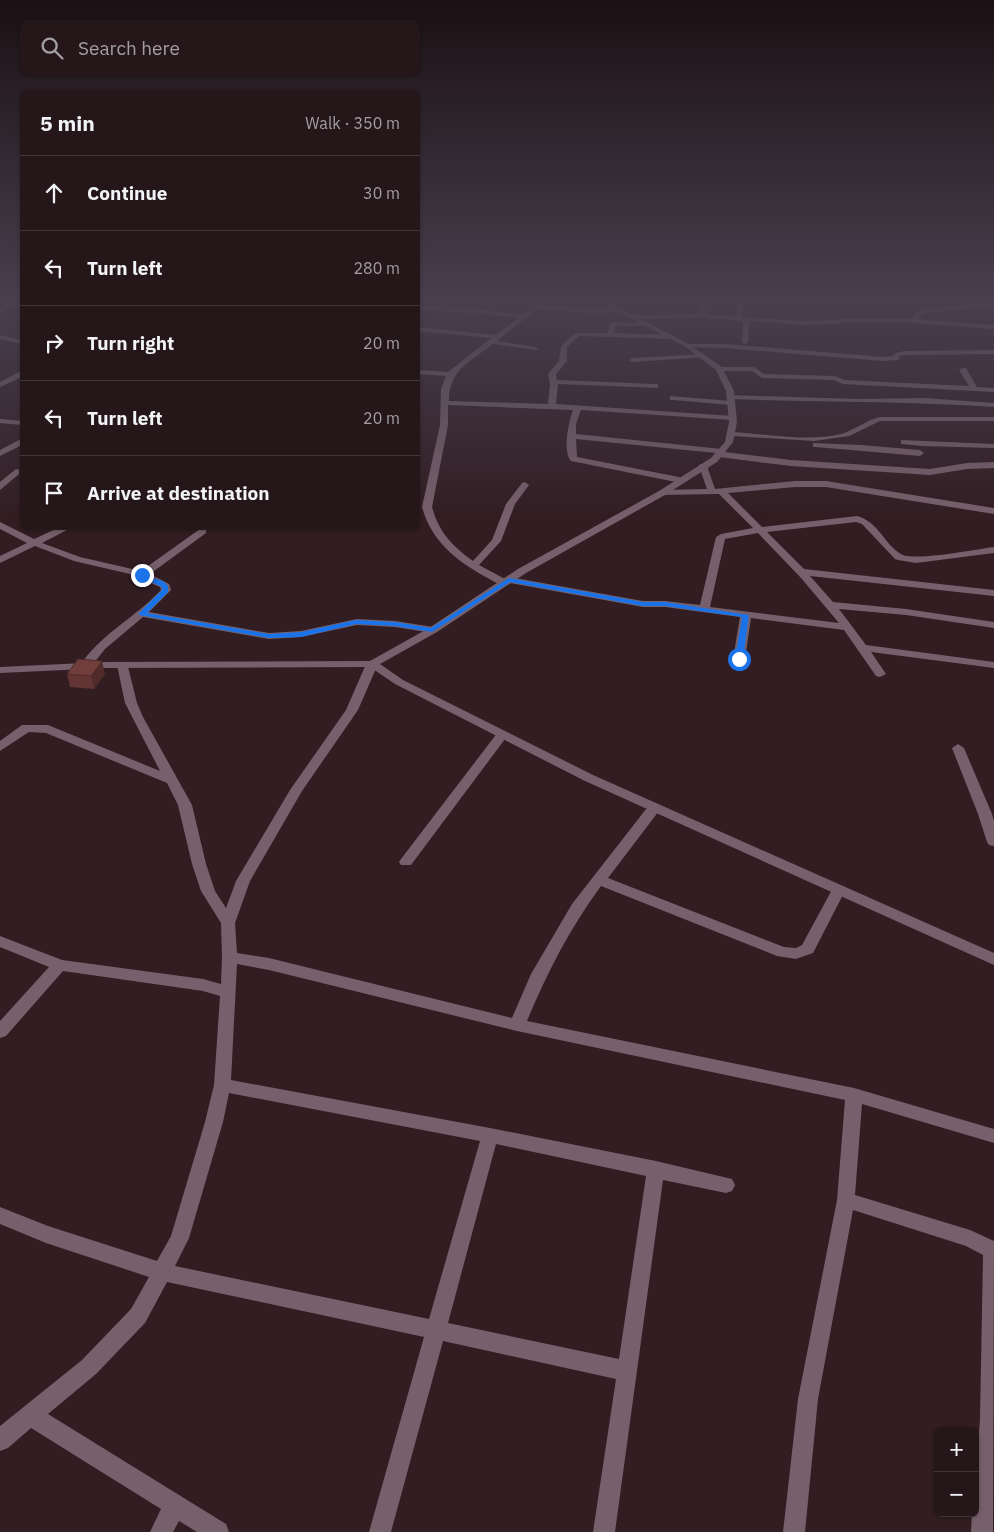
<!DOCTYPE html>
<html lang="en">
<head>
<meta charset="utf-8">
<style>
  :root { --surface:#25161a; --page:#2d1f23; --text:#f1f3f6; --muted:#a39fa2; --line:#423539 }
  body { margin:0; font-family:"IBM Plex Sans",sans-serif; background:var(--page); color:var(--text) }
  .controls { position:absolute; right:15px; bottom:15px; display:grid; overflow:hidden; border-radius:8px; box-shadow:0 1px 4px #0004 }
  .controls button { width:45px; height:45px; display:grid; place-items:center; padding:0; border:0; border-bottom:1px solid var(--line); background:var(--surface); color:var(--text); font:25px sans-serif }
  .stop { position:absolute; width:15px; height:15px; margin:-11px; border:4px solid #1a73e8; border-radius:50%; background:#fff }
  .stop.end { background:#1a73e8; border-color:#fff; box-shadow:0 1px 5px #0008 }
  .list { margin:0; padding:0; list-style:none }
  h2 { display:flex; justify-content:space-between; align-items:center; height:65px; margin:0; padding:0 20px; font-size:21px }
  h2 small { font-size:16px; font-weight:400; color:var(--muted) }
  .list li { display:grid; grid-template-columns:32px 1fr auto; gap:15px; align-items:center; box-sizing:border-box; height:75px; padding:0 20px; border-top:1px solid var(--line) }
  .list b { display:block; font-size:19px; white-space:nowrap }
  .list em { font-size:16px; font-style:normal; color:var(--muted) }
  .icon { flex:none; width:28px; height:28px; fill:none; stroke:currentColor; stroke-width:2; stroke-linecap:round; stroke-linejoin:round }
  .map { position:relative; flex:none; width:994px; height:1532px; overflow:hidden }
  .search { position:absolute; background:var(--surface); box-shadow:0 1px 4px #0004; left:20px; top:20px; width:400px; height:55px; display:flex; align-items:center; gap:12px; box-sizing:border-box; padding:0 18px; border-radius:8px; color:var(--muted); font-size:19px }
  .panel { position:absolute; background:var(--surface); box-shadow:0 1px 4px #0004; left:20px; top:90px; width:400px; height:440px; border-radius:8px }
  .map>svg:first-child { display:block }
</style>
</head>
<body>
<div class="map">
<svg width="994" height="1532" viewBox="0 0 994 1532">
  <rect width="100%" height="100%" fill="#311d22"/>
  <g fill="none" stroke-linecap="round" stroke-linejoin="round">
    <path fill="#76606b" fill-rule="evenodd" d="M8,303H17L0,312V307Z
      M537,303H544L542,305L593,309L619,308L622,310L619,312L593,313L537,309L497,341L535,347L538,349L537,350L493,344C470,362 449,369 449,401L548,404L550,384L548,374L559,361L561,346L575,333H607L610,324L613,322L643,323L646,325L645,326H616L614,333L673,335L676,337L673,339L579,336L567,347V361L556,374L557,380L655,384H658V388L558,384L556,404L733,416L737,418L733,420L581,410L576,424V434L722,449H725V452L791,460L930,469L967,463L994,462V468L967,469L930,475L791,466L719,457L716,456V453L576,439L577,457L684,478V482L681,483L571,461C562,451 569,421 573,410L448,405V425L432,507C438,531 452,546 473,561L492,540L506,504L522,483L525,482L529,485L515,504L501,541L479,565L505,579L509,577L643,601H665L700,605L716,537L721,534L753,528L719,494L659,495L658,493L662,490L707,489L699,466L700,464L707,466L715,489L795,481H826L994,508V514L826,487H795L728,493L762,527L857,516C879,522 884,544 901,554C913,562 977,549 994,547V553L916,563L898,560L895,559L862,524L856,522L767,532L804,569L994,590V596L810,576L833,602L906,609L994,622V628L906,615L839,609L866,645L994,662V668L871,652L886,674L880,677L876,676L844,630L751,618L745,659L739,662L733,659L740,617L665,607H643L510,583L505,586C497,584 490,579 484,576C455,560 431,540 422,507L440,425L441,389L446,376L418,374V370L448,372L491,338L418,331V327L496,335L518,318L478,313L418,310V306L478,309L522,315ZM758,533L801,578L839,623L710,607L725,539Z
      M698,303H704L707,314L735,316L738,303H744L742,317L806,321L862,318L911,319L916,313L924,309L994,303V306L925,313L917,319L994,325V329L913,323L862,322L806,325L749,321L748,342L745,344L742,342L743,321L704,318L632,319L629,317L632,315L700,314Z
      M0,335L22,340V344L0,339Z
      M688,344H724L883,357L893,356L896,353L904,351L994,350V354L904,355L900,356L898,360L883,361L724,348L686,347V345Z
      M703,354L707,356L705,357L633,362L629,360L633,358Z
      M716,367H754L764,374L835,376L844,380L969,386L959,370L963,368H966L977,387L994,388V392L843,384L834,380L762,378L752,371H716Z
      M19,372H22V377L0,387V382Z
      M727,395L858,399L924,398L994,403V407C906,401 818,402 730,399L726,397Z
      M670,396L731,401L735,403L731,405L673,400H670Z
      M880,417H994V421H880L849,436L814,441L732,436L728,434L732,432C767,434 806,442 841,434C855,430 866,420 880,417Z
      M0,419L22,421V425L0,423Z
      M19,440H22V445L0,456V450Z
      M901,440L994,444V448L923,446L901,444Z
      M813,443L861,445L920,450L924,453L920,456L816,447H813Z
      M16,469L19,470V474L0,490V482Z
      M0,522L34,539L58,528H68L67,530L42,543L80,557L141,571L200,529H206V533L150,574L169,584L171,590L149,612L269,633L301,631L357,619L395,621L433,627L438,630L433,633L395,627L357,625L301,637L269,639L143,617L105,649L89,669L85,670L79,667C100,634 135,618 161,590L160,587L130,574L74,561L35,546L0,563V556L27,543L0,529Z
      M372,661L378,664L358,710L302,791L250,881L235,923L237,953L269,958L512,1018L531,974L572,904L650,804L655,803L662,807L608,878L784,947L796,948L802,945L834,886H844L846,889L813,953L796,959L777,956L601,886C570,928 547,973 527,1021L854,1088L994,1129V1143L862,1104L855,1195L970,1230L994,1241L993,1532H971L972,1513H975V1479L980,1419L983,1255L966,1246L853,1210L818,1399L805,1532H783L798,1399L837,1200L845,1100L517,1031L269,970L237,964L231,1080L490,1128L656,1161L732,1179L735,1185L732,1191L726,1193L663,1180L615,1532H593L616,1379L443,1341L391,1532H369L424,1337L167,1282L145,1323L96,1374L48,1414L226,1524L229,1532H197L179,1521L173,1532H150L161,1509L31,1428L8,1448L0,1451V1426L82,1360L131,1309L149,1277L46,1243L0,1224V1207L48,1226L157,1261L171,1236L205,1122L214,1085L220,996L203,991L63,971L6,1036L0,1038V1021L49,967L0,947V936L62,960L203,979L221,984L222,957L221,923L201,891L192,864L178,805L167,783L46,733L29,732L0,751V741L22,725H48L160,771L125,703L117,665L123,662L127,663L137,703L143,717L192,805L206,864L215,891L226,908L236,881L290,790L346,710L366,664ZM229,1093L480,1141L429,1319L175,1266L189,1238L223,1122ZM496,1144L646,1176L619,1359L448,1323Z
      M502,731L508,735L411,865H401L399,862L401,859L498,732Z
      M958,744L964,748L992,814L994,821V846L989,845L987,842L978,814L952,748Z"/>
    <path fill="#76606b" fill-rule="evenodd" d="M602,303H611L690,345L722,367L734,391L737,422L733,442L717,462L665,495L526,573L437,632L380,664L403,680L593,775L994,953V965L585,781L395,684L370,667L106,668L0,673V667L106,662L370,661L429,628L518,569L659,491L711,458L725,442L729,422L726,391L716,370L686,347Z"/>
  </g>
  <path fill="#623534" d="M67,674H105L94,689L70,687Z"/>
  <path fill="#502b2a" d="M102,661L105,674L94,689L91,676Z"/>
  <path fill="#723e3c" stroke="#502b2a" d="M78,659L102,661L91,676L67,674Z"/>
  <linearGradient id="sky" x2="0" y2="1"><stop stop-color="#1b1013"/><stop offset="0.58" stop-color="#48404f"/><stop offset="1" stop-color="#48404f" stop-opacity="0"/></linearGradient>
  <rect width="994" height="518" fill="url(#sky)"/>
  <path fill="#1a73e8" d="M140,574L163,581L168,586V592L147,613L269,634L301,632L356,620L395,622L431,628L509,578L643,602H665L749,615L743,659L739,661L735,659L742,617L665,606H643L510,582L432,632L395,626L356,624L301,637L269,638L139,615V613L162,590V587L140,577Z"/>
</svg>
<div class="controls">
<button>+</button>
<button>−</button>
</div>
<div class="stop" style="left:739px;top:659px"></div>
<div class="stop end" style="left:142px;top:575px"></div>
<div class="search"><svg class="icon" aria-label="search" viewBox="0 0 24 24"><circle cx="10" cy="10" r="6"/><path d="M15 15l6 6"/></svg>Search here</div>
<section class="panel">
<h2>5 min<small>Walk · 350 m</small></h2>
<ul class="list">
<li><svg class="icon" aria-label="ahead" viewBox="0 0 24 24"><path d="M12 20V5M6 11l6-6 6 6"/></svg><div><b>Continue</b></div><em>30 m</em></li>
<li><svg class="icon" aria-label="left" viewBox="0 0 24 24"><path d="M17 20v-9H6M10 6l-5 5 5 5"/></svg><div><b>Turn left</b></div><em>280 m</em></li>
<li><svg class="icon" aria-label="right" viewBox="0 0 24 24"><path d="M7 20v-9h11M14 6l5 5-5 5"/></svg><div><b>Turn right</b></div><em>20 m</em></li>
<li><svg class="icon" aria-label="left" viewBox="0 0 24 24"><path d="M17 20v-9H6M10 6l-5 5 5 5"/></svg><div><b>Turn left</b></div><em>20 m</em></li>
<li><svg class="icon" aria-label="arrive" viewBox="0 0 24 24"><path d="M6 21V4h12l-3 4 3 4H6"/></svg><div><b>Arrive at destination</b></div></li>
</ul>
</section>
</div>
</body>
</html>
